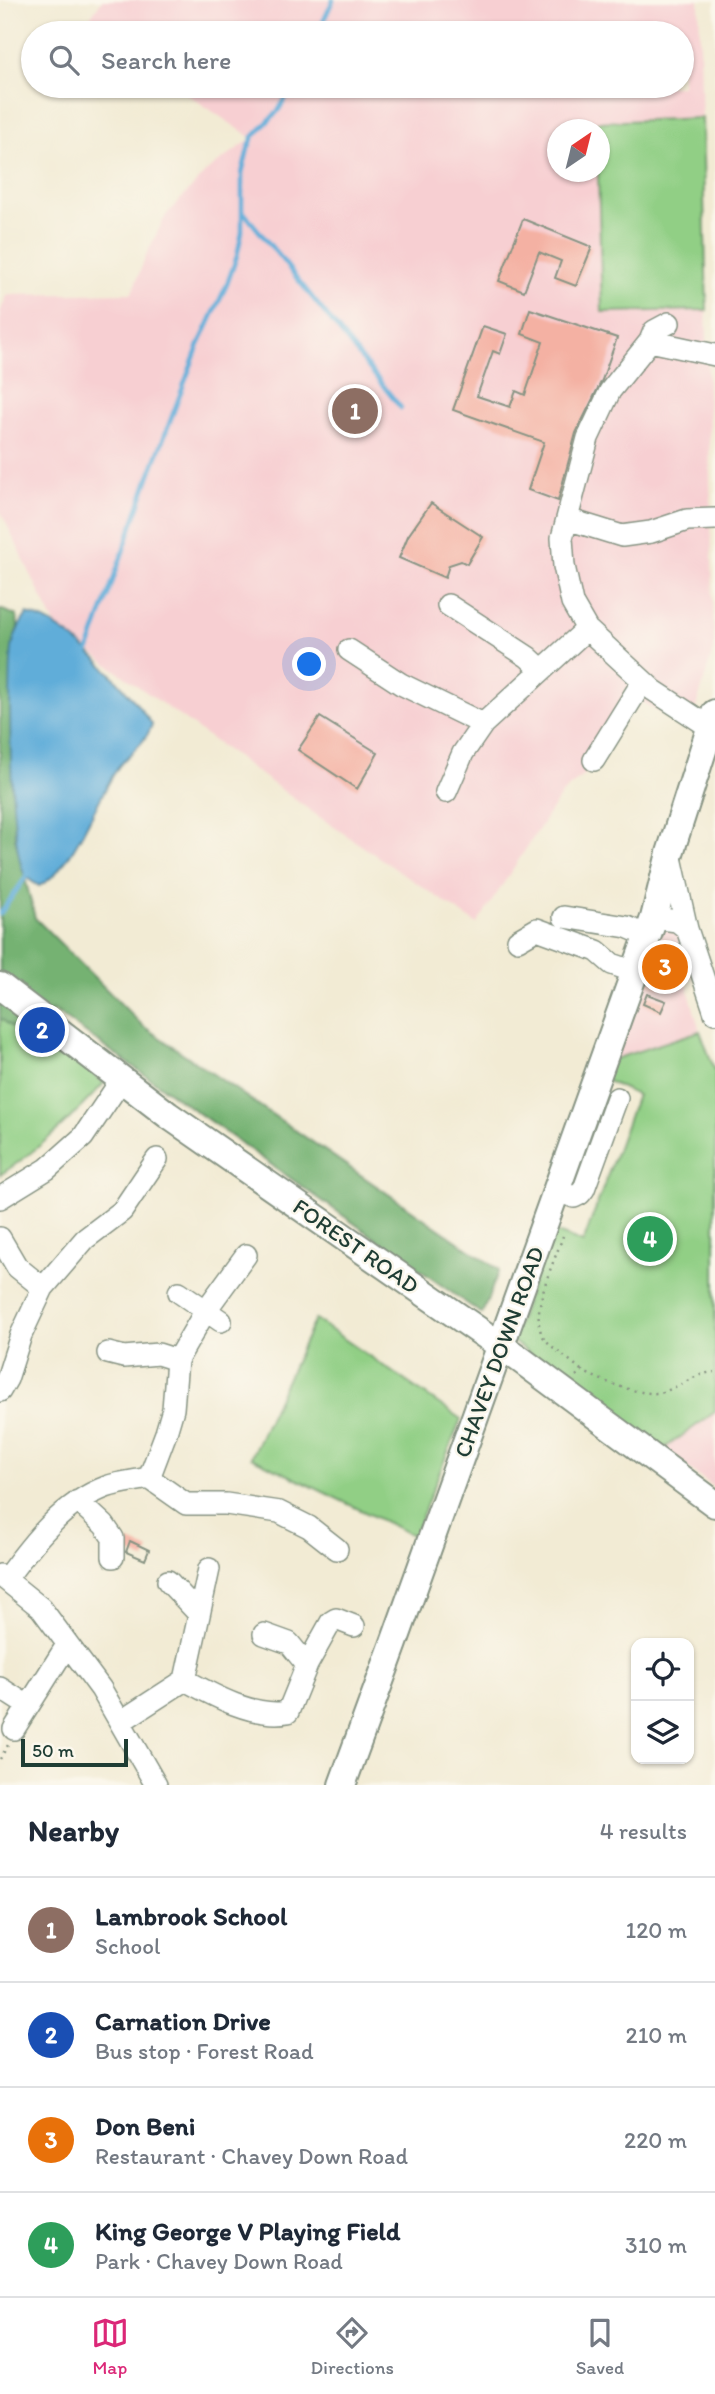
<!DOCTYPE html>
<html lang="en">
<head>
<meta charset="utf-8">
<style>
  :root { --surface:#fff; --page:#f2f2f3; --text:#1f2937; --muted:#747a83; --line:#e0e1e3; --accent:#db2777 }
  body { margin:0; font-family:Itim,sans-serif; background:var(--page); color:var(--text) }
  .controls { position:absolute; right:21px; bottom:21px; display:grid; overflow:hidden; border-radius:14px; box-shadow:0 2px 5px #0004 }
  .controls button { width:63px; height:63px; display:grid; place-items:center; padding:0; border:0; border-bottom:2px solid var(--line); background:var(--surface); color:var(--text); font:35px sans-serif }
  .compass { position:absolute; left:547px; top:119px; width:63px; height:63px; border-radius:50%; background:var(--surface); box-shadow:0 2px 5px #0004; rotate:35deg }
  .scale { position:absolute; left:21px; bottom:18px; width:107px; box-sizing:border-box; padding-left:7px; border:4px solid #1f3d34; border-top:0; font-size:19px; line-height:24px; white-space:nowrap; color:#1f3d34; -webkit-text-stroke:5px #fbf7ec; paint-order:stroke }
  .you { position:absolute; left:310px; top:665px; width:24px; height:24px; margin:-18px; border:5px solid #fff; border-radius:50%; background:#1a73e8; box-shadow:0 0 0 10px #1a73e833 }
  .badge { display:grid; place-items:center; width:46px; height:46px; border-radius:50%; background:var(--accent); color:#fff; font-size:23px; font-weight:700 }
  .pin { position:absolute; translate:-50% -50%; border:4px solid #fff; box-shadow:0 2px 7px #0006 }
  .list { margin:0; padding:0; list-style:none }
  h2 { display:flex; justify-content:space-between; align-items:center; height:91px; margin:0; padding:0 28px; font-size:30px }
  h2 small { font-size:23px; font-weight:400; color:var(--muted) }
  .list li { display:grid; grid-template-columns:46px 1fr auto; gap:21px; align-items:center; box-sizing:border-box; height:105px; padding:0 28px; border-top:2px solid var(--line) }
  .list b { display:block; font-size:26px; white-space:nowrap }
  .list p { margin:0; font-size:23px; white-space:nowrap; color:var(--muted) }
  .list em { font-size:23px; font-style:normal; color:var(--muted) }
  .icon { flex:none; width:38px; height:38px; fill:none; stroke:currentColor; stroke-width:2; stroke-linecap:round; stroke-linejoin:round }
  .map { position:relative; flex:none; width:715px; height:1785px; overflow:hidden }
  .search { position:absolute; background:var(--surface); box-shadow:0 2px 5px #0004; left:21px; right:21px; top:21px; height:77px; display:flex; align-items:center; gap:18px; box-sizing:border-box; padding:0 24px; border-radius:38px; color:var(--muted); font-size:26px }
  .sheet { height:511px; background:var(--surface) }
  nav { display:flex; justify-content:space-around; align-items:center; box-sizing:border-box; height:98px; border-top:2px solid var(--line); background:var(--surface); font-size:19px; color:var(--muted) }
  nav a { display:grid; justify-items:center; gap:4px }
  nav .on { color:var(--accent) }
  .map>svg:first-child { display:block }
</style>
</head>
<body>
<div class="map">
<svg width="715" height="1785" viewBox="0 0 715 1785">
  <rect width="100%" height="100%" fill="#fbf7ec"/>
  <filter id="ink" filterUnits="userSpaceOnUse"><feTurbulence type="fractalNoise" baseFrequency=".0143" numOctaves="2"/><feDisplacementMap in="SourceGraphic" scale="14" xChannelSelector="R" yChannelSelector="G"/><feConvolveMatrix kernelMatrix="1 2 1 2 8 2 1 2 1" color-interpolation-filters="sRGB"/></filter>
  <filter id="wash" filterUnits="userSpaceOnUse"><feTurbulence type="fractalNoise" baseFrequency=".00686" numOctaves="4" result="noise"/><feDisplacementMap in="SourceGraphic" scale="28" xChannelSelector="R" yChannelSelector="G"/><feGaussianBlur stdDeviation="1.57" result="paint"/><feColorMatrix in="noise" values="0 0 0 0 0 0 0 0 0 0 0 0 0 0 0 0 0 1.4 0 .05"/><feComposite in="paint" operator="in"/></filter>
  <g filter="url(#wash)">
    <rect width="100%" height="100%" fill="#f2ebd4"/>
    <path fill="#f7cfd2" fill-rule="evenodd" d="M102,0H699L714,647L689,731L636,698L591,768L561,795L477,924L315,814L56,627L0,510V312L7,295L132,293L146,255L166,215L208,170L252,138L175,86H682V33H96L85,25ZM558,130H600V172H558Z
      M658,928L677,932L695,975H691L686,981L700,1031L614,1059Z
      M715,1412V1488L662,1450Z"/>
    <path fill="#91cf85" stroke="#58865c" stroke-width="2" d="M702,118L707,310L602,312L598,172L600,130L597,129V122Z
      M0,1018L31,1040L39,1030L104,1083C71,1119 41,1148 0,1175Z
      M700,1031L715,1071V1412L662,1450L512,1341L550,1230L583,1243L637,1095L605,1080L614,1059Z
      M315,1319L461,1419L414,1536L251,1457Z"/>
    <path fill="#74b272" stroke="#4a7853" stroke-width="2" d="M0,609L17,616L18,627L12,648L11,711L15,838L35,918L143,1026L499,1270L482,1314L53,1010L31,1041L0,1018Z"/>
    <path fill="#60add9" stroke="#407586" stroke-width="2" d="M27,614C73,625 125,687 152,724C147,742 130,752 119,766C96,798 74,869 39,886C36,884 29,880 26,877C9,854 8,681 12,648C14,635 19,625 27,614Z"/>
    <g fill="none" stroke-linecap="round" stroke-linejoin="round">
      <path stroke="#60add9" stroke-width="4.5" d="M318,33L333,0
        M242,210L401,408
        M87,655L149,477L198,347L227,284L237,256L242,232V173L248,149L253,137L278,111L293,86
        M0,914L28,874"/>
    </g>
    <g id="blocks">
      <path fill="#f4b1a3" d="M523,219L592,247L576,286L555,278L561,261L539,252L524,291L499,281Z
        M530,309L617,338L602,380L576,433L558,501L528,490L544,442L453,410L483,326L507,334L500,354L493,351L477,396L510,407L516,391L525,395L543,342L522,334Z
        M431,503L483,537L467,564L461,561L449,565L445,578L399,558L408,536Z
        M320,717L378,753L357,789L298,750Z
        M660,948L682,956L684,963L677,981L664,976L660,988L647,984Z
        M647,994L666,1001L661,1012L643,1004Z
        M130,1541L149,1550L145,1560L126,1552Z"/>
    </g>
  </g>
  <g filter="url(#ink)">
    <use href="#blocks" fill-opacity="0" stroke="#889484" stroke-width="2"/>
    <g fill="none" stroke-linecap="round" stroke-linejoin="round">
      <g stroke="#889484" stroke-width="24">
        <path id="minor" d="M650,341L654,331L669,323
          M567,519L622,536L651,532L687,520L715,519
          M448,605L528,657L542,670
          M349,650L401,684L483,724
          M711,728L653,690L587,629L572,603L564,566L562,538L588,438L610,391L650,341L715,355
          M594,760L643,681
          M446,792L463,753L483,724L587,629
          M670,853L687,929
          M564,917L627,927L648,936
          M654,918L677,921L687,929L715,1013
          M518,940L537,929L597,951L612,964L635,972
          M557,1191L574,1197L580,1194L584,1189L617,1098
          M0,1198L47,1169L83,1137L122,1079
          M0,1238L17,1267L43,1288
          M179,1292L221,1321
          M108,1353L124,1357L158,1354L177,1360
          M0,1391L7,1379L21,1335L43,1288L85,1239L122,1211L157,1159
          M149,1478L166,1433L173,1409L177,1360L206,1310L246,1255
          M78,1501L104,1525L113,1538V1557
          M209,1569L185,1680C214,1696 254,1718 288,1712L307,1665L331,1622L336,1619L354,1626
          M0,1575L41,1608L101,1689L156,1785
          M6,1579C32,1543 63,1503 106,1487C119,1482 135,1481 149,1478L186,1504H226L279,1512L309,1527L337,1549
          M168,1581L199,1614
          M264,1634L289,1643L307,1665
          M0,1688L28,1706
          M120,1722L185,1680
          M14,1729L67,1645"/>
      </g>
      <g stroke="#889484" stroke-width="30">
        <path id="major" d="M0,986L168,1115L521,1360L715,1504
          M342,1785L394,1643L654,918L670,853L715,713"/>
      </g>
      <path stroke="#889484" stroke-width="2.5" stroke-dasharray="2 5" stroke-linecap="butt" d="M563,1236C555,1261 526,1317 545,1339C555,1351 571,1360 582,1371
        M576,1376L582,1371C599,1380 644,1398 663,1392C681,1386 696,1373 715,1372
        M0,1759L8,1745"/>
      <use href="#minor" stroke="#fff" stroke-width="21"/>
      <use href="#major" stroke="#fff" stroke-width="26"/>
    </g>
  </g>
  <g text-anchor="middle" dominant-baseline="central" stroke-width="5" stroke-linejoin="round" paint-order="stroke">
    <g font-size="23" fill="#1f3d34" stroke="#fbf7ec">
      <text transform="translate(356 1246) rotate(35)">FOREST ROAD</text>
      <text transform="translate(499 1352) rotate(-70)">CHAVEY DOWN ROAD</text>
    </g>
  </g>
</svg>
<div class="controls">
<button><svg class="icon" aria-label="locate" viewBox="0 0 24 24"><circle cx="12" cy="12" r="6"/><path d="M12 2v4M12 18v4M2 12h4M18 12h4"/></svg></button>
<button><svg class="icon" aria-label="layers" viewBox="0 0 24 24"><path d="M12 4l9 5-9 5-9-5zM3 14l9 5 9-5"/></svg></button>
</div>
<svg class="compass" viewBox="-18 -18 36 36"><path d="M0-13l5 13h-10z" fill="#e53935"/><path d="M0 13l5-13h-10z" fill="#747a83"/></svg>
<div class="scale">50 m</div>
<div class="you"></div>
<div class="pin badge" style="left:355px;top:411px;background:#8d6e63">1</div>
<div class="pin badge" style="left:42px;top:1030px;background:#1a4fb4">2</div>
<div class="pin badge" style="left:665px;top:967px;background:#e8710a">3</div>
<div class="pin badge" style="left:650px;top:1239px;background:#2e9e5b">4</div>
<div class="search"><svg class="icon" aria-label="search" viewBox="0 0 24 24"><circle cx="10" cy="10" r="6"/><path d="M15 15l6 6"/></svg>Search here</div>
</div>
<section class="sheet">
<h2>Nearby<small>4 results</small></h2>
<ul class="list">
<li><span class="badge" style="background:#8d6e63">1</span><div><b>Lambrook School</b><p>School</p></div><em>120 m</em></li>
<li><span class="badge" style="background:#1a4fb4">2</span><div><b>Carnation Drive</b><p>Bus stop · Forest Road</p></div><em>210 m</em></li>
<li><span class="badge" style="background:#e8710a">3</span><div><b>Don Beni</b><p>Restaurant · Chavey Down Road</p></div><em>220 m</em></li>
<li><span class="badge" style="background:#2e9e5b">4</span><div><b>King George V Playing Field</b><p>Park · Chavey Down Road</p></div><em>310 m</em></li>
</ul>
</section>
<nav>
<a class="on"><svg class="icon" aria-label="map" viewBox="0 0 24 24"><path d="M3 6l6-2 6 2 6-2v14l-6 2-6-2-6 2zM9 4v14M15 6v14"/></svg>Map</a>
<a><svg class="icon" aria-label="directions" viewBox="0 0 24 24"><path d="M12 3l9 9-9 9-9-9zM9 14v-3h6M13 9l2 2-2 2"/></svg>Directions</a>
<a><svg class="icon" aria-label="saved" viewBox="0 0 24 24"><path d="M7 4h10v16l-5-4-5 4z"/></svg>Saved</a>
</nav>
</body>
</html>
